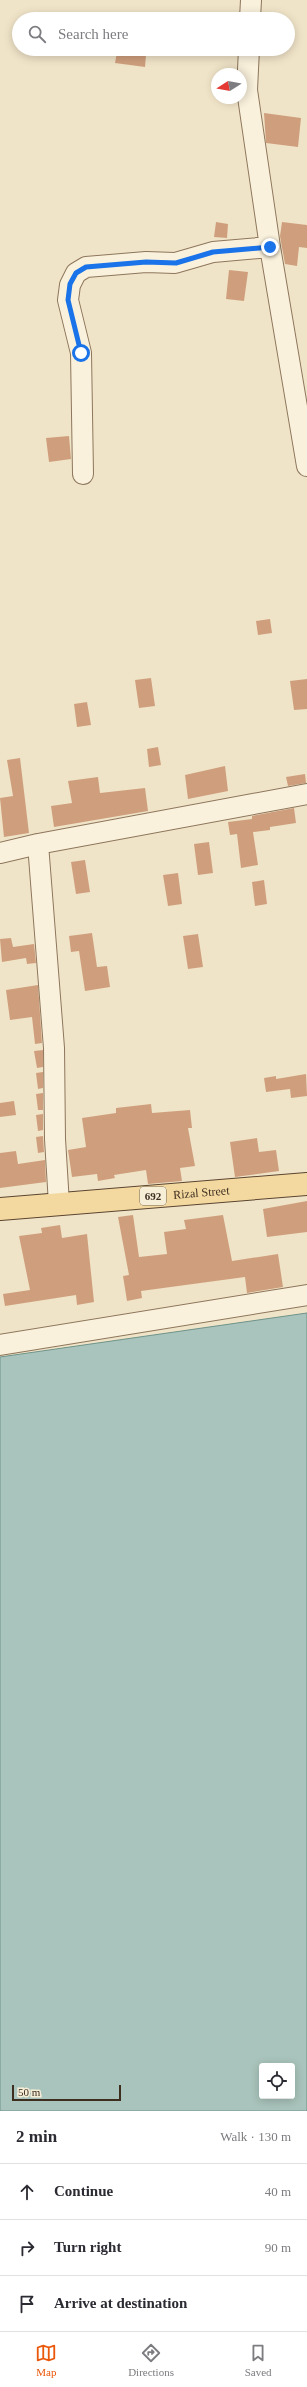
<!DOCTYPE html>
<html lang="en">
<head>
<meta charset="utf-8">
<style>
  :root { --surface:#fff; --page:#f2f2f3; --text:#2b2b33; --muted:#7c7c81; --line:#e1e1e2; --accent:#ea580c }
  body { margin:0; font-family:Georgia,serif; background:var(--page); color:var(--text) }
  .controls { position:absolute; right:12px; bottom:12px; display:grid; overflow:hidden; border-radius:4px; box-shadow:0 2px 10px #0003 }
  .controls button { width:36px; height:36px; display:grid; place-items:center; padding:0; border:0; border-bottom:1px solid var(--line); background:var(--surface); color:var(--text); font:20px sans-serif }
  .compass { position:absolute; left:211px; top:68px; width:36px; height:36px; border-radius:50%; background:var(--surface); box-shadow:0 2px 10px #0003; rotate:259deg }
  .scale { position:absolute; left:12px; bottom:10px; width:109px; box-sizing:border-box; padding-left:4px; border:2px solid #3d2e20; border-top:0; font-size:11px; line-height:14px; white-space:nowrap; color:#3d2e20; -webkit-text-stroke:3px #f7eed8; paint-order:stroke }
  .stop { position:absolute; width:12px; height:12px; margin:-9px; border:3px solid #1a73e8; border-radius:50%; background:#fff }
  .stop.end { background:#1a73e8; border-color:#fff; box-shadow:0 1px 4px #0008 }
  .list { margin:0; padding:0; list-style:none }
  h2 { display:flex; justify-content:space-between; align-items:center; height:52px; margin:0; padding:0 16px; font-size:17px }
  h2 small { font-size:13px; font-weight:400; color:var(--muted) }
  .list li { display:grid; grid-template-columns:26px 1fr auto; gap:12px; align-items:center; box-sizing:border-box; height:56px; padding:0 16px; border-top:1px solid var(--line) }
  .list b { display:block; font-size:15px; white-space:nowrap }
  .list em { font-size:13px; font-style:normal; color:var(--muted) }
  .icon { flex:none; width:22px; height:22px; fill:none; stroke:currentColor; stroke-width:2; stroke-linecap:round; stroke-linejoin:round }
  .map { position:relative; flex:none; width:307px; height:2111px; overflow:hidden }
  .search { position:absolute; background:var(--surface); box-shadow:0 2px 10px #0003; left:12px; right:12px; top:12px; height:44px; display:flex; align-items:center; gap:10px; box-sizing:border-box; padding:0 14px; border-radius:22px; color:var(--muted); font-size:15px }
  .sheet { height:220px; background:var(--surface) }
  nav { display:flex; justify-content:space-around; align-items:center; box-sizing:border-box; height:56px; border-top:1px solid var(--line); background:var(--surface); font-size:11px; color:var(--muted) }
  nav a { display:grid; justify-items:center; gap:2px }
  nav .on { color:var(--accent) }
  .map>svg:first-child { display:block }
</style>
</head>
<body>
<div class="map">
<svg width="307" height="2111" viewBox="0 0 307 2111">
  <rect width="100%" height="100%" fill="#f0e4c8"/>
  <path fill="#a9c4bc" stroke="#6f938a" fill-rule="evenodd" d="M307,1313V2111H0V1357ZM262,2066H292V2096H262Z"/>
  <path fill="#cf9f7d" d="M117,52L146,55L145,67L115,63Z
    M264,113L301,118L298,147L266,143Z
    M216,222L228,224L227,238L214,237Z
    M282,222L307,225V248L299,247L297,266L285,264L280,236Z
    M229,270L248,272L244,301L226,299Z
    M69,436L71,459L49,462L46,438Z
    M270,619L272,633L258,635L256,621Z
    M151,678L155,706L139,708L135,680Z
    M307,679V709L294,710L290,681Z
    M87,702L91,725L77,727L74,704Z
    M158,747L161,765L149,767L147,749Z
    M20,758L29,833L4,837L0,798L13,796L7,760Z
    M225,766L228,791L188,799L185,775Z
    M305,774L306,783L288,786L286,777Z
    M98,777L100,793L145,788L148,811L54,827L51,806L72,803L68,781Z
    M294,808L296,823L270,827V830L253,832L258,865L241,868L237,834L230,835L228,822L252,819V816Z
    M209,842L213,873L198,875L194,844Z
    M85,860L90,892L76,894L71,862Z
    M178,873L182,904L168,906L163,875Z
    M264,880L267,904L255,906L252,882Z
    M92,933L97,967L107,966L110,987L85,991L79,951L71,952L69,936Z
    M198,934L203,967L188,969L183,936Z
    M11,938L13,947L34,944L36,963L27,964L26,958L2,962L0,939Z
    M38,985L42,1043L35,1044L32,1017L10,1020L6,990Z
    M43,1050V1067L37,1068L34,1051Z
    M43,1072V1088L38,1089L36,1073Z
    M306,1074L307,1096L291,1098L290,1089L266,1092L264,1078L276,1076V1079Z
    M43,1093V1110H38L36,1094Z
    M14,1101L16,1115L0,1117V1103Z
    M151,1104L152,1113L190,1110L192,1128H188L195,1166L180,1168L182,1181L148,1184L146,1170L114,1175L115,1178L98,1181L97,1174L72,1177L68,1150L86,1147L82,1118L116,1113V1108Z
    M43,1114V1130L38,1131L36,1115Z
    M43,1136L44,1152L38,1153L36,1137Z
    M257,1138L259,1152L276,1150L279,1171L235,1177L230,1142Z
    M16,1151L18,1164L45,1160L46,1182L0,1188V1153Z
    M307,1201V1232L267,1237L263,1209Z
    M133,1215L139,1257L167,1254L164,1232L186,1229L184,1220L223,1215L232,1261L278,1254L283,1287L247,1293L245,1277L141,1291L142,1298L127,1301L123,1276L129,1275L118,1217Z
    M60,1225L62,1238L87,1234L94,1302L77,1305L76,1295L5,1306L3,1294L30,1290L19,1236L42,1233L41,1228Z"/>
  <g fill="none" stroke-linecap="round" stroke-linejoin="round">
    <g stroke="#8d765c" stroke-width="22">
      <path id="minor" d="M250,19L251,0
        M249,49L247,90L270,247L307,466
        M83,474L81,353L68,300L70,285L76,273L86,267L146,262L175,263L213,252L270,247
        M38,844L54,1048L55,1139L59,1204
        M0,853L38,844L307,794
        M0,1345L307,1295"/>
    </g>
    <g stroke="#5b4430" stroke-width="24">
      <g id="major">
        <path id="s1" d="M0,1209L307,1184"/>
      </g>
    </g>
    <use href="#minor" stroke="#faf1dc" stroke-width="20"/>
    <use href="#major" stroke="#f3d9a0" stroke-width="22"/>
  </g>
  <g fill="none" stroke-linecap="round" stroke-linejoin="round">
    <path stroke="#1a73e8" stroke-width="5" d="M81,353L68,300L70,284L76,273L86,267L146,262L176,263L213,252L270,247"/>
  </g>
  <g text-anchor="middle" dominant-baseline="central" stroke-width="3" stroke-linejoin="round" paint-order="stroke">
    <rect fill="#f7eed8" stroke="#756857" stroke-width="1" x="140" y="1187" width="26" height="18" rx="3"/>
    <g font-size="11" font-weight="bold" fill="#3d2e20">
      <text x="153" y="1196">692</text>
    </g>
    <g font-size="12" fill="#3d2e20" stroke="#f7eed8">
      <text stroke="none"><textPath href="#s1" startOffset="202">Rizal Street</textPath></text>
    </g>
  </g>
</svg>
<div class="controls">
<button><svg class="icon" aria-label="locate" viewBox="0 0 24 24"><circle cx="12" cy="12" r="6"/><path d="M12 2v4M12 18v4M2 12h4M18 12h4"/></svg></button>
</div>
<svg class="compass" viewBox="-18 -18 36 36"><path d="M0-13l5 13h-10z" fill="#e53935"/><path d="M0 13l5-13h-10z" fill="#7c7c81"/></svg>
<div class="scale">50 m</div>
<div class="stop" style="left:81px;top:353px"></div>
<div class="stop end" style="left:270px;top:247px"></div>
<div class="search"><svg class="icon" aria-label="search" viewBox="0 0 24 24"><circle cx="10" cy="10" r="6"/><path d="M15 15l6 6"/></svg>Search here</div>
</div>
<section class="sheet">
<h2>2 min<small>Walk · 130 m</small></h2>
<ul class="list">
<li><svg class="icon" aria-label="ahead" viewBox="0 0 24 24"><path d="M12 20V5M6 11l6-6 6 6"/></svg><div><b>Continue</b></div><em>40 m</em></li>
<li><svg class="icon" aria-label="right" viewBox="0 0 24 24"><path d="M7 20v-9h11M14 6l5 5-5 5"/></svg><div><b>Turn right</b></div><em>90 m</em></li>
<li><svg class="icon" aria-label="arrive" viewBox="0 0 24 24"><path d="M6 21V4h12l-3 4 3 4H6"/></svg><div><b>Arrive at destination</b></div></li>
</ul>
</section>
<nav>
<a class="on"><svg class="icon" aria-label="map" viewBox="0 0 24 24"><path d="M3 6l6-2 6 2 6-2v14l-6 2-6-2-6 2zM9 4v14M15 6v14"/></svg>Map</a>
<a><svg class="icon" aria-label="directions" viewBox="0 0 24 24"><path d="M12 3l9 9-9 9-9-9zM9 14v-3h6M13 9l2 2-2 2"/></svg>Directions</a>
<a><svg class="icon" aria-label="saved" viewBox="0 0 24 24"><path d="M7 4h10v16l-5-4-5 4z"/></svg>Saved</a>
</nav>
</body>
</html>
